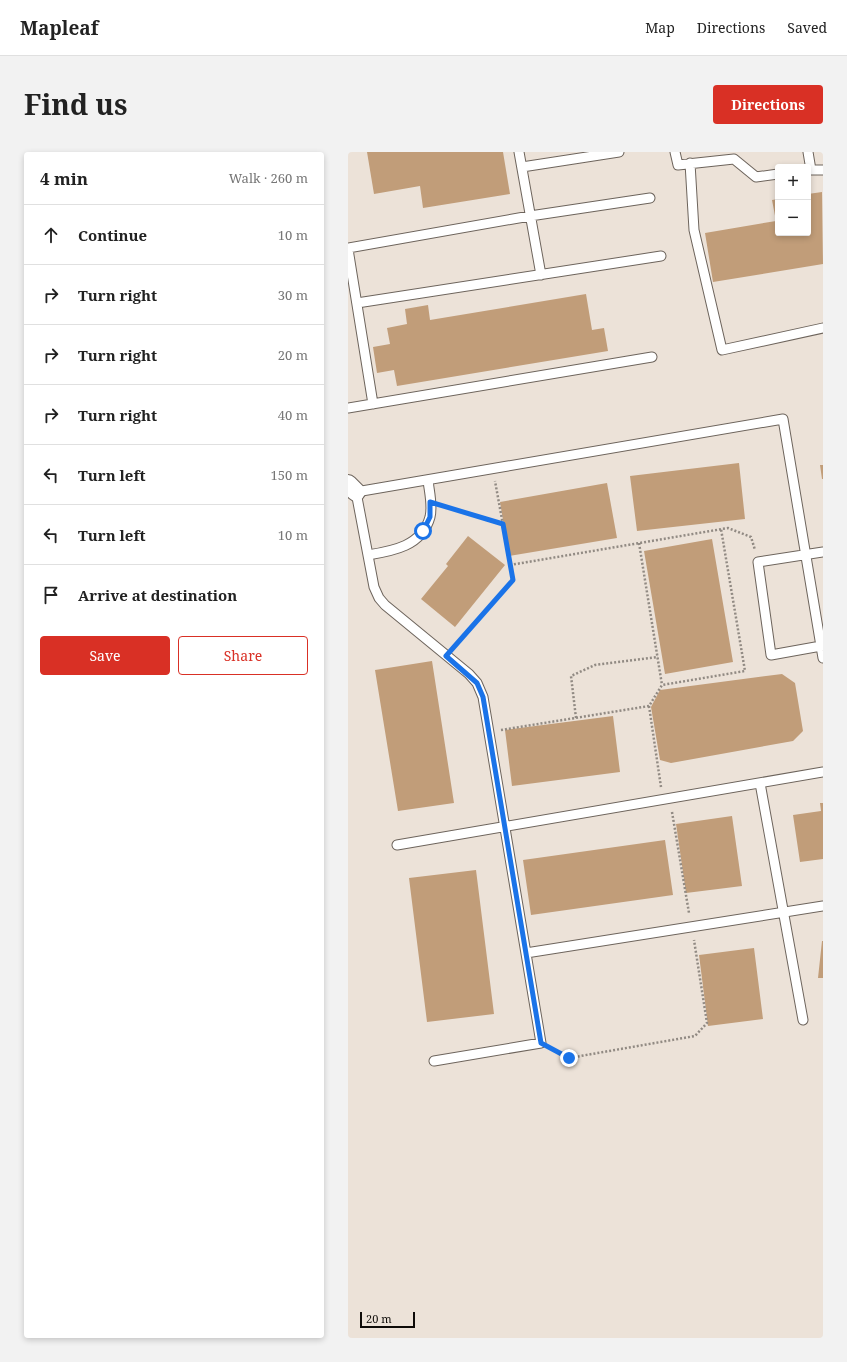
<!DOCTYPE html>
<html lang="en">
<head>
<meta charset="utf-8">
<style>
  :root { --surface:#fff; --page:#f2f2f2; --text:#222; --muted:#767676; --line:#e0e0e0; --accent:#d93025 }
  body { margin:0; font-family:"Noto Serif",serif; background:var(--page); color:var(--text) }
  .controls { position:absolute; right:12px; top:12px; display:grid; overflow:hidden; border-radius:4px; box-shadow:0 2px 6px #0003 }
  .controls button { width:36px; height:36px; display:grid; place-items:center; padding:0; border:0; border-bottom:1px solid var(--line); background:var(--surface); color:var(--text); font:20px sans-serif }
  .scale { position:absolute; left:12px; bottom:10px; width:55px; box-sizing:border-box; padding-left:4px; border:2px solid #0e0b08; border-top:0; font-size:11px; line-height:14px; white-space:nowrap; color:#0e0b08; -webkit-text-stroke:3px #ece2d8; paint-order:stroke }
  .stop { position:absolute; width:12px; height:12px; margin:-9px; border:3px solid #1a73e8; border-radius:50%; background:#fff }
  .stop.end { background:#1a73e8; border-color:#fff; box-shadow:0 1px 4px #0008 }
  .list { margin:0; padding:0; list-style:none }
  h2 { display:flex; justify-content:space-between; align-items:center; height:52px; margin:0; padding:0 16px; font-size:17px }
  h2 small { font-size:13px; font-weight:400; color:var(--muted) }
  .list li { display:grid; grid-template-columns:26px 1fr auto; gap:12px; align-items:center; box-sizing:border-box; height:60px; padding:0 16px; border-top:1px solid var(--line) }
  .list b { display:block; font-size:15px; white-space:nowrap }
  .list em { font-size:13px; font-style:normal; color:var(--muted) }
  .actions { display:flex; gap:8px; padding:12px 16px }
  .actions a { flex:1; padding:9px 0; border:1px solid var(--accent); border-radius:4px; text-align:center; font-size:14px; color:var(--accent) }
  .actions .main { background:var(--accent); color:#fff }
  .icon { flex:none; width:22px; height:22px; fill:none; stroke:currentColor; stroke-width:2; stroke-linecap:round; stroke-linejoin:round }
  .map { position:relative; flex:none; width:475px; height:1186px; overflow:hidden; border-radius:4px }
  header { display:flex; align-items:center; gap:24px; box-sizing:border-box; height:56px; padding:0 20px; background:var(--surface); border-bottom:1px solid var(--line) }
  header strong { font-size:19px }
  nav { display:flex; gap:22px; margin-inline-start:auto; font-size:14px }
  .intro { display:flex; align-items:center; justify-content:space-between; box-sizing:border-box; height:96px; padding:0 24px }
  h1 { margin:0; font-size:28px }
  .button { padding:10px 18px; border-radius:4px; background:var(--accent); color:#fff; font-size:14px; font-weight:700 }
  main { display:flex; gap:24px; padding:0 24px }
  aside { flex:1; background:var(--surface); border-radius:4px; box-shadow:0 2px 6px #0003 }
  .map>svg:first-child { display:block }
</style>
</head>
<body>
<header>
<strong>Mapleaf</strong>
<nav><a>Map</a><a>Directions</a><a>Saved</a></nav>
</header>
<div class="intro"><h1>Find us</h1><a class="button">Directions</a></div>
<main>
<aside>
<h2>4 min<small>Walk · 260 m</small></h2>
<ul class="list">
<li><svg class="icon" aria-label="ahead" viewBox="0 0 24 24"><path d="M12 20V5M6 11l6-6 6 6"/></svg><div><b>Continue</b></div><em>10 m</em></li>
<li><svg class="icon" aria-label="right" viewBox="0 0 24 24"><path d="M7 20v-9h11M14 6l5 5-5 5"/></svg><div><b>Turn right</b></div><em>30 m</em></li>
<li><svg class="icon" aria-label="right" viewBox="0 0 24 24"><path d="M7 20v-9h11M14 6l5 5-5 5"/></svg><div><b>Turn right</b></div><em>20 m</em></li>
<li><svg class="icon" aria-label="right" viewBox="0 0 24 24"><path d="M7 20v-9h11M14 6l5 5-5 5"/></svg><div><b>Turn right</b></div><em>40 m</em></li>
<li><svg class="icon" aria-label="left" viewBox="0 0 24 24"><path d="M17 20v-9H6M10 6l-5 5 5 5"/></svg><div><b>Turn left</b></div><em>150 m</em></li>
<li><svg class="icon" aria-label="left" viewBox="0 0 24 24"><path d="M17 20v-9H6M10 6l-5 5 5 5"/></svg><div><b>Turn left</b></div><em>10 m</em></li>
<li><svg class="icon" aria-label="arrive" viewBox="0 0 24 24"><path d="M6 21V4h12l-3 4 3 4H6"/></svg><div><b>Arrive at destination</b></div></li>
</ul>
<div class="actions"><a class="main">Save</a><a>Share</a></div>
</aside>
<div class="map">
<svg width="475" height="1186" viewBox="0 0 475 1186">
  <rect width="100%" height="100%" fill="#ece2d8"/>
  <path fill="#c19d79" d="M19,0H155L162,42L75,56L72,34L26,42Z
    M474,40L475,112L365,130L357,81L428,69L424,48L430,47V81H460V42Z
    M238,142L244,178L256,176L260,199L49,234L46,218L29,221L25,195L42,192L39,176L59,172L57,157L80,153L82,168Z
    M391,311L397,367L289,379L282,324Z
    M472,313H475V327H474Z
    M259,331L269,386L161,404L152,350Z
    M120,384L157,413L107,475L73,447L100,414L98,412Z
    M364,387L385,510L317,522L296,399Z
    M84,509L106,651L50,659L27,518Z
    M434,522L447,531L455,579L445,589L323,611L312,608L303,555L312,538Z
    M265,564L272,620L164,634L157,578Z
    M472,651H475V707L452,710L445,663L473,659Z
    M384,664L394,734L338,741L328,672Z
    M317,688L325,743L183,763L175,708Z
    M128,718L146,862L79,870L61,726Z
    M474,789H475V826H470Z
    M406,796L415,867L360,874L351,803Z"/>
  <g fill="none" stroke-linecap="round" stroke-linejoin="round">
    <g stroke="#6d645c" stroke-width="11">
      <path id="service" d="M171,0L193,123
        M327,0L330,13L386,7L408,25L430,22
        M460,0L463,18H460
        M342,11L346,78L374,198L475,176
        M174,15L271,0
        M463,18H475
        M0,96L182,64L302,46
        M0,97L25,252
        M9,151L313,104
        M0,256L304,205
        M20,403C45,399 74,394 82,365C85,353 81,339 80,328
        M473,494L423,503L410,410L475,400
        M412,631L455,868
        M49,693L475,620
        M178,801L475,754
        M86,909L193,891L135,545L129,531L121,522L37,453L31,446L26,435L8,340L435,267L475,506"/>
    </g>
    <g stroke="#6d645c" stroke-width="20">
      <path id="minor" d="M0,332L8,340"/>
    </g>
    <path stroke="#918a83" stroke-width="2.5" stroke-dasharray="2 2" stroke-linecap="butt" d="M96,354L155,372
      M291,391L314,533
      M162,413L380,376L403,385L407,398
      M107,494L165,428L147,329
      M301,554L313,635
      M228,566L223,524L247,513L310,505
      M153,578L301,554L314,533L397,519L373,377
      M324,660L341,761
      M204,897L221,906L347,884L359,871L346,788"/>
    <use href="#service" stroke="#fff" stroke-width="9"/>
    <use href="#minor" stroke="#fff" stroke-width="18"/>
  </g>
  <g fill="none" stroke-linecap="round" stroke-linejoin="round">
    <path stroke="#1a73e8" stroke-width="5" d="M75,379L82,365V350L155,372L165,428L98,504L129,531L135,545L193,891L221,906"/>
  </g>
</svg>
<div class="controls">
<button>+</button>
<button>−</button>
</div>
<div class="scale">20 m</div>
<div class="stop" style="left:75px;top:379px"></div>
<div class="stop end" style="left:221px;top:906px"></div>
</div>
</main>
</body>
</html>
